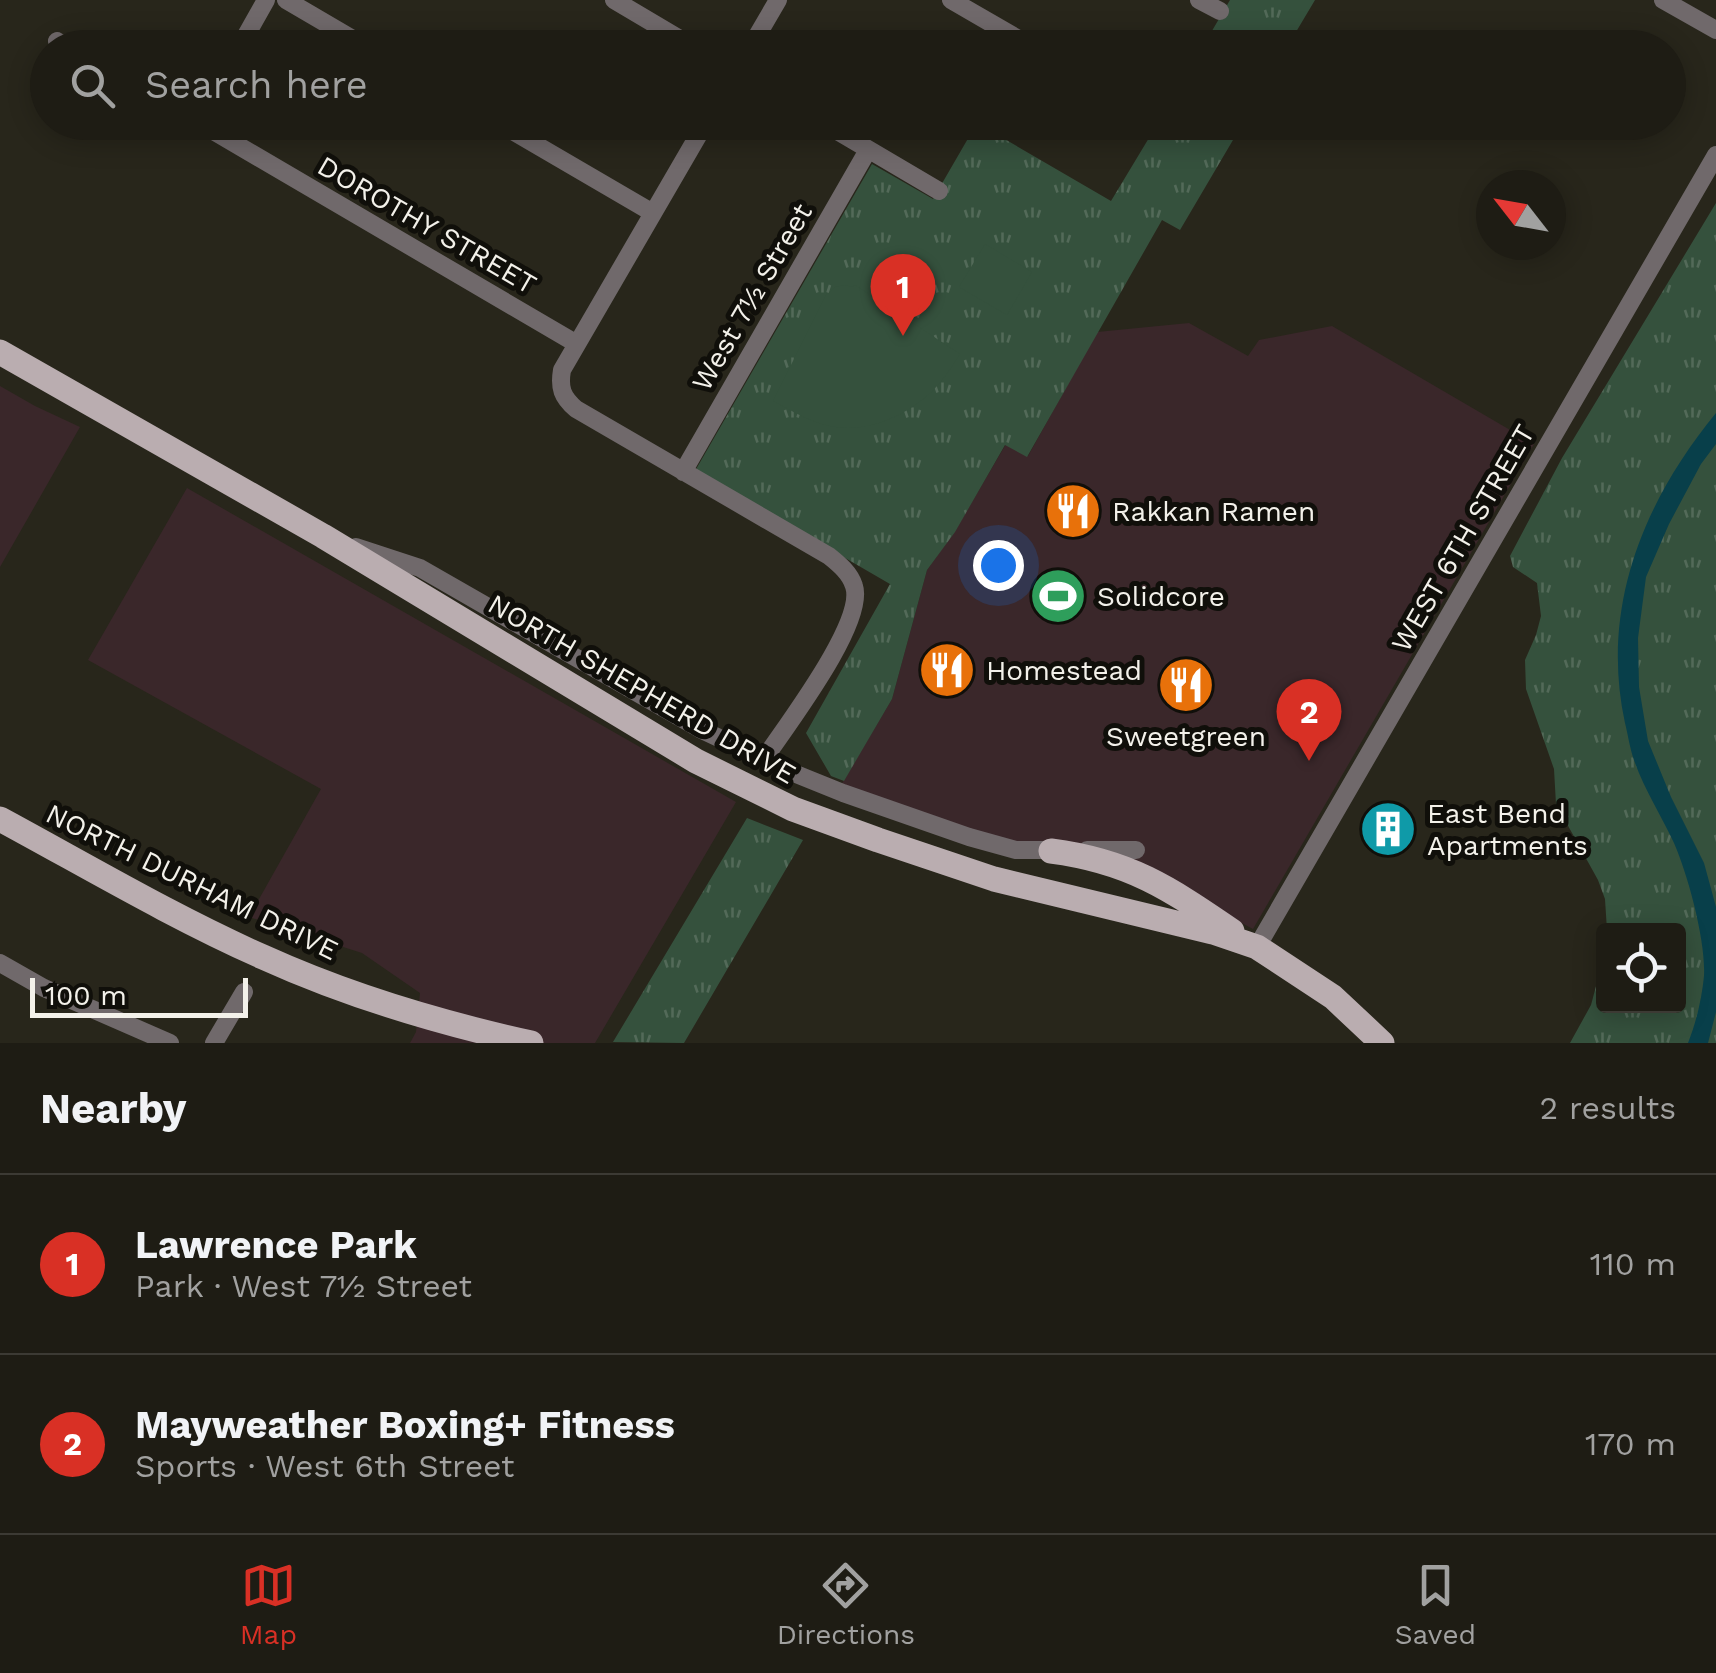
<!DOCTYPE html>
<html lang="en">
<head>
<meta charset="utf-8">
<style>
  :root { --surface:#1e1c14; --page:#2b2922; --text:#f1f3f6; --muted:#a1a1a0; --line:#3c3a34; --accent:#d93025 }
  body { margin:0; font-family:"Work Sans",sans-serif; background:var(--page); color:var(--text) }
  .controls { position:absolute; right:30px; bottom:30px; display:grid; overflow:hidden; border-radius:10px; box-shadow:0 5px 25px #0003 }
  .controls button { width:90px; height:90px; display:grid; place-items:center; padding:0; border:0; border-bottom:2px solid var(--line); background:var(--surface); color:var(--text); font:50px sans-serif }
  .compass { position:absolute; left:1476px; top:170px; width:90px; height:90px; border-radius:50%; background:var(--surface); box-shadow:0 5px 25px #0003; rotate:301deg }
  .scale { position:absolute; left:30px; bottom:25px; width:218px; box-sizing:border-box; padding-left:10px; border:5px solid #f3f1ea; border-top:0; font-size:28px; line-height:35px; white-space:nowrap; color:#f3f1ea; -webkit-text-stroke:8px #100f0a; paint-order:stroke }
  .you { position:absolute; left:998px; top:565px; width:35px; height:35px; margin:-25px; border:8px solid #fff; border-radius:50%; background:#1a73e8; box-shadow:0 0 0 15px #1a73e833 }
  .badge { display:grid; place-items:center; width:65px; height:65px; border-radius:50%; background:var(--accent); color:#fff; font-size:32px; font-weight:700 }
  .pin { position:absolute; translate:-50% -82px; filter:drop-shadow(0 2px 5px #0008) }
  .pin::after { content:''; position:absolute; top:52px; width:35px; height:30px; background:inherit; clip-path:polygon(0 0,100% 0,50% 100%) }
  .list { margin:0; padding:0; list-style:none }
  h2 { display:flex; justify-content:space-between; align-items:center; height:130px; margin:0; padding:0 40px; font-size:42px }
  h2 small { font-size:32px; font-weight:400; color:var(--muted) }
  .list li { display:grid; grid-template-columns:65px 1fr auto; gap:30px; align-items:center; box-sizing:border-box; height:180px; padding:0 40px; border-top:2px solid var(--line) }
  .list b { display:block; font-size:38px; white-space:nowrap }
  .list p { margin:0; font-size:32px; white-space:nowrap; color:var(--muted) }
  .list em { font-size:32px; font-style:normal; color:var(--muted) }
  .icon { flex:none; width:55px; height:55px; fill:none; stroke:currentColor; stroke-width:2; stroke-linecap:round; stroke-linejoin:round }
  .map { position:relative; flex:none; width:1716px; height:1043px; overflow:hidden }
  .search { position:absolute; background:var(--surface); box-shadow:0 5px 25px #0003; left:30px; right:30px; top:30px; height:110px; display:flex; align-items:center; gap:25px; box-sizing:border-box; padding:0 35px; border-radius:55px; color:var(--muted); font-size:38px }
  .sheet { height:490px; background:var(--surface) }
  nav { display:flex; justify-content:space-around; align-items:center; box-sizing:border-box; height:140px; border-top:2px solid var(--line); background:var(--surface); font-size:28px; color:var(--muted) }
  nav a { display:grid; justify-items:center; gap:5px }
  nav .on { color:var(--accent) }
  .map>svg:first-child { display:block }
</style>
</head>
<body>
<div class="map">
<svg width="1716" height="1043" viewBox="0 0 1716 1043">
  <defs>
    <pattern id="park-tufts" width="24" height="20" patternUnits="userSpaceOnUse" patternTransform="scale(2.5)"><rect width="24" height="20" fill="#35513d"/><path d="M3 7l-1-3M5 7V3M7 7l1-3M15 17l-1-3M17 17v-4M19 17l1-3" fill="none" stroke="#536a59"/></pattern>
  </defs>
  <rect width="100%" height="100%" fill="#28261b"/>
  <path fill="#3a272a" d="M1189,323L1248,356L1259,340L1332,326L1534,444L1253,929L1149,874L994,838L841,785L892,699L927,570L955,531L1006,444L1028,456L1097,332Z
    M0,386L35,406L80,427L0,567Z
    M187,488L736,802L595,1043H410L416,1032L420,993L362,953L249,917L321,789L88,660Z"/>
  <path fill="url(#park-tufts)" d="M1230,0H1315L1287,47L1202,48Z
    M977,123L1111,201L1158,123H1243L1180,230L1162,220L1027,457L1005,445L955,532L927,570L892,699L844,781L831,776L806,733L890,584L695,471L872,164L933,199Z
    M1716,203V1043H1570L1591,1005L1603,960L1604,1006H1678V931L1607,930L1605,899L1598,880L1556,804L1554,769L1526,689L1525,660L1536,635L1541,616L1537,583L1513,567L1510,556L1562,458Z
    M747,818L803,840L684,1043L613,1042Z"/>
  <path fill="#35513d" d="M985,244L1032,272L1007,315L959,287Z
    M845,285L852,287L855,285L960,354C954,363 949,372 942,380C918,411 870,435 830,426C810,422 792,411 773,401L827,293H829L835,287Z"/>
  <path fill="#083f4a" d="M1716,413V444L1701,464L1669,524L1646,577L1638,638L1639,687L1648,741L1671,797L1704,863L1716,907V1012L1708,1043H1688C1696,1023 1702,998 1704,976C1706,941 1688,875 1674,843C1661,815 1644,789 1634,760C1630,749 1628,735 1625,723C1600,608 1643,502 1716,413Z"/>
  <g fill="none" stroke-linecap="round" stroke-linejoin="round">
    <path stroke="#70696b" stroke-width="18" d="M286,0L368,48
      M614,0L695,48
      M951,0L1034,48
      M1199,0L1220,11
      M1663,0L1716,30
      M57,41L68,48
      M239,48L266,0
      M750,48L778,0
      M198,122L577,344
      M497,122L653,213
      M706,122L562,370C559,388 562,397 576,409L829,556C839,564 850,573 854,586C866,622 786,726 764,759
      M822,122L939,191
      M683,472L868,150
      M356,547L420,568L700,729L791,772L843,793L969,837L1016,850H1061
      M1087,850H1136
      M1257,947L1716,155
      M0,963L44,988L170,1043
      M214,1043L244,992"/>
    <path stroke="#baadb0" stroke-width="25" d="M0,352L323,536L696,761L793,809L878,840L994,879L1213,932L1257,947L1333,997L1382,1043
      M0,819C87,866 173,917 263,957C349,996 440,1023 531,1043
      M1051,851C1129,861 1169,888 1232,931"/>
  </g>
  <defs>
    <g id="restaurant-disc" transform="scale(2.875)"><circle r="9.5" fill="#e8710a" stroke="#100f0a"/><path d="M-5-6h1v4h1v-4h1v4h1v-4h1v5L-1.5 .5V6h-2V.5L-5-1ZM5-6V6H3V1.5H1.5Q1.5-4 5-6Z" fill="#fff"/></g>
    <g id="stadium-disc" transform="scale(2.875)"><circle r="9.5" fill="#2e9e5b" stroke="#100f0a"/><path d="M0-5a6.5 5 0 1 0 0 10a6.5 5 0 1 0 0-10ZM-3.5-1.8h7v3.6h-7Z" fill="#fff"/></g>
    <g id="building-disc" transform="scale(2.875)"><circle r="9.5" fill="#0f9aa8" stroke="#100f0a"/><path d="M-4-6H4V6H1V3H-1V6H-4ZM-2.5-4.3h1.7v1.8h-1.7ZM.8-4.3h1.7v1.8H.8ZM-2.5-1h1.7V.8h-1.7ZM.8-1h1.7V.8H.8Z" fill="#fff"/></g>
  </defs>
  <g fill-rule="evenodd">
    <use href="#restaurant-disc" x="1073" y="511"/>
    <use href="#stadium-disc" x="1058" y="596"/>
    <use href="#restaurant-disc" x="947" y="670"/>
    <use href="#restaurant-disc" x="1186" y="685"/>
    <use href="#building-disc" x="1388" y="829"/>
  </g>
  <g text-anchor="middle" dominant-baseline="central" stroke-width="10" stroke-linejoin="round" paint-order="stroke">
    <g font-size="28" fill="#f3f1ea" stroke="#100f0a">
      <text transform="translate(427 225) rotate(30)">DOROTHY STREET</text>
      <text transform="translate(752 297) rotate(-60)">West 7½ Street</text>
      <text transform="translate(1463 538) rotate(-60)">WEST 6TH STREET</text>
      <text transform="translate(642 689) rotate(30)">NORTH SHEPHERD DRIVE</text>
      <text transform="translate(192 882) rotate(26)">NORTH DURHAM DRIVE</text>
    </g>
    <g font-size="28" fill="#f3f1ea" stroke="#100f0a" text-anchor="start">
      <text x="1112" y="511">Rakkan Ramen</text>
      <text x="1097" y="596">Solidcore</text>
      <text x="986" y="670">Homestead</text>
      <text x="1186" y="736" text-anchor="middle">Sweetgreen</text>
      <text x="1427" y="813">East Bend<tspan x="1427" dy="32">Apartments</tspan></text>
    </g>
  </g>
</svg>
<div class="controls">
<button><svg class="icon" aria-label="locate" viewBox="0 0 24 24"><circle cx="12" cy="12" r="6"/><path d="M12 2v4M12 18v4M2 12h4M18 12h4"/></svg></button>
</div>
<svg class="compass" viewBox="-18 -18 36 36"><path d="M0-13l5 13h-10z" fill="#e53935"/><path d="M0 13l5-13h-10z" fill="#a1a1a0"/></svg>
<div class="scale">100 m</div>
<div class="you"></div>
<div class="pin badge" style="left:903px;top:336px">1</div>
<div class="pin badge" style="left:1309px;top:761px">2</div>
<div class="search"><svg class="icon" aria-label="search" viewBox="0 0 24 24"><circle cx="10" cy="10" r="6"/><path d="M15 15l6 6"/></svg>Search here</div>
</div>
<section class="sheet">
<h2>Nearby<small>2 results</small></h2>
<ul class="list">
<li><span class="badge">1</span><div><b>Lawrence Park</b><p>Park · West 7½ Street</p></div><em>110 m</em></li>
<li><span class="badge">2</span><div><b>Mayweather Boxing+ Fitness</b><p>Sports · West 6th Street</p></div><em>170 m</em></li>
</ul>
</section>
<nav>
<a class="on"><svg class="icon" aria-label="map" viewBox="0 0 24 24"><path d="M3 6l6-2 6 2 6-2v14l-6 2-6-2-6 2zM9 4v14M15 6v14"/></svg>Map</a>
<a><svg class="icon" aria-label="directions" viewBox="0 0 24 24"><path d="M12 3l9 9-9 9-9-9zM9 14v-3h6M13 9l2 2-2 2"/></svg>Directions</a>
<a><svg class="icon" aria-label="saved" viewBox="0 0 24 24"><path d="M7 4h10v16l-5-4-5 4z"/></svg>Saved</a>
</nav>
</body>
</html>
